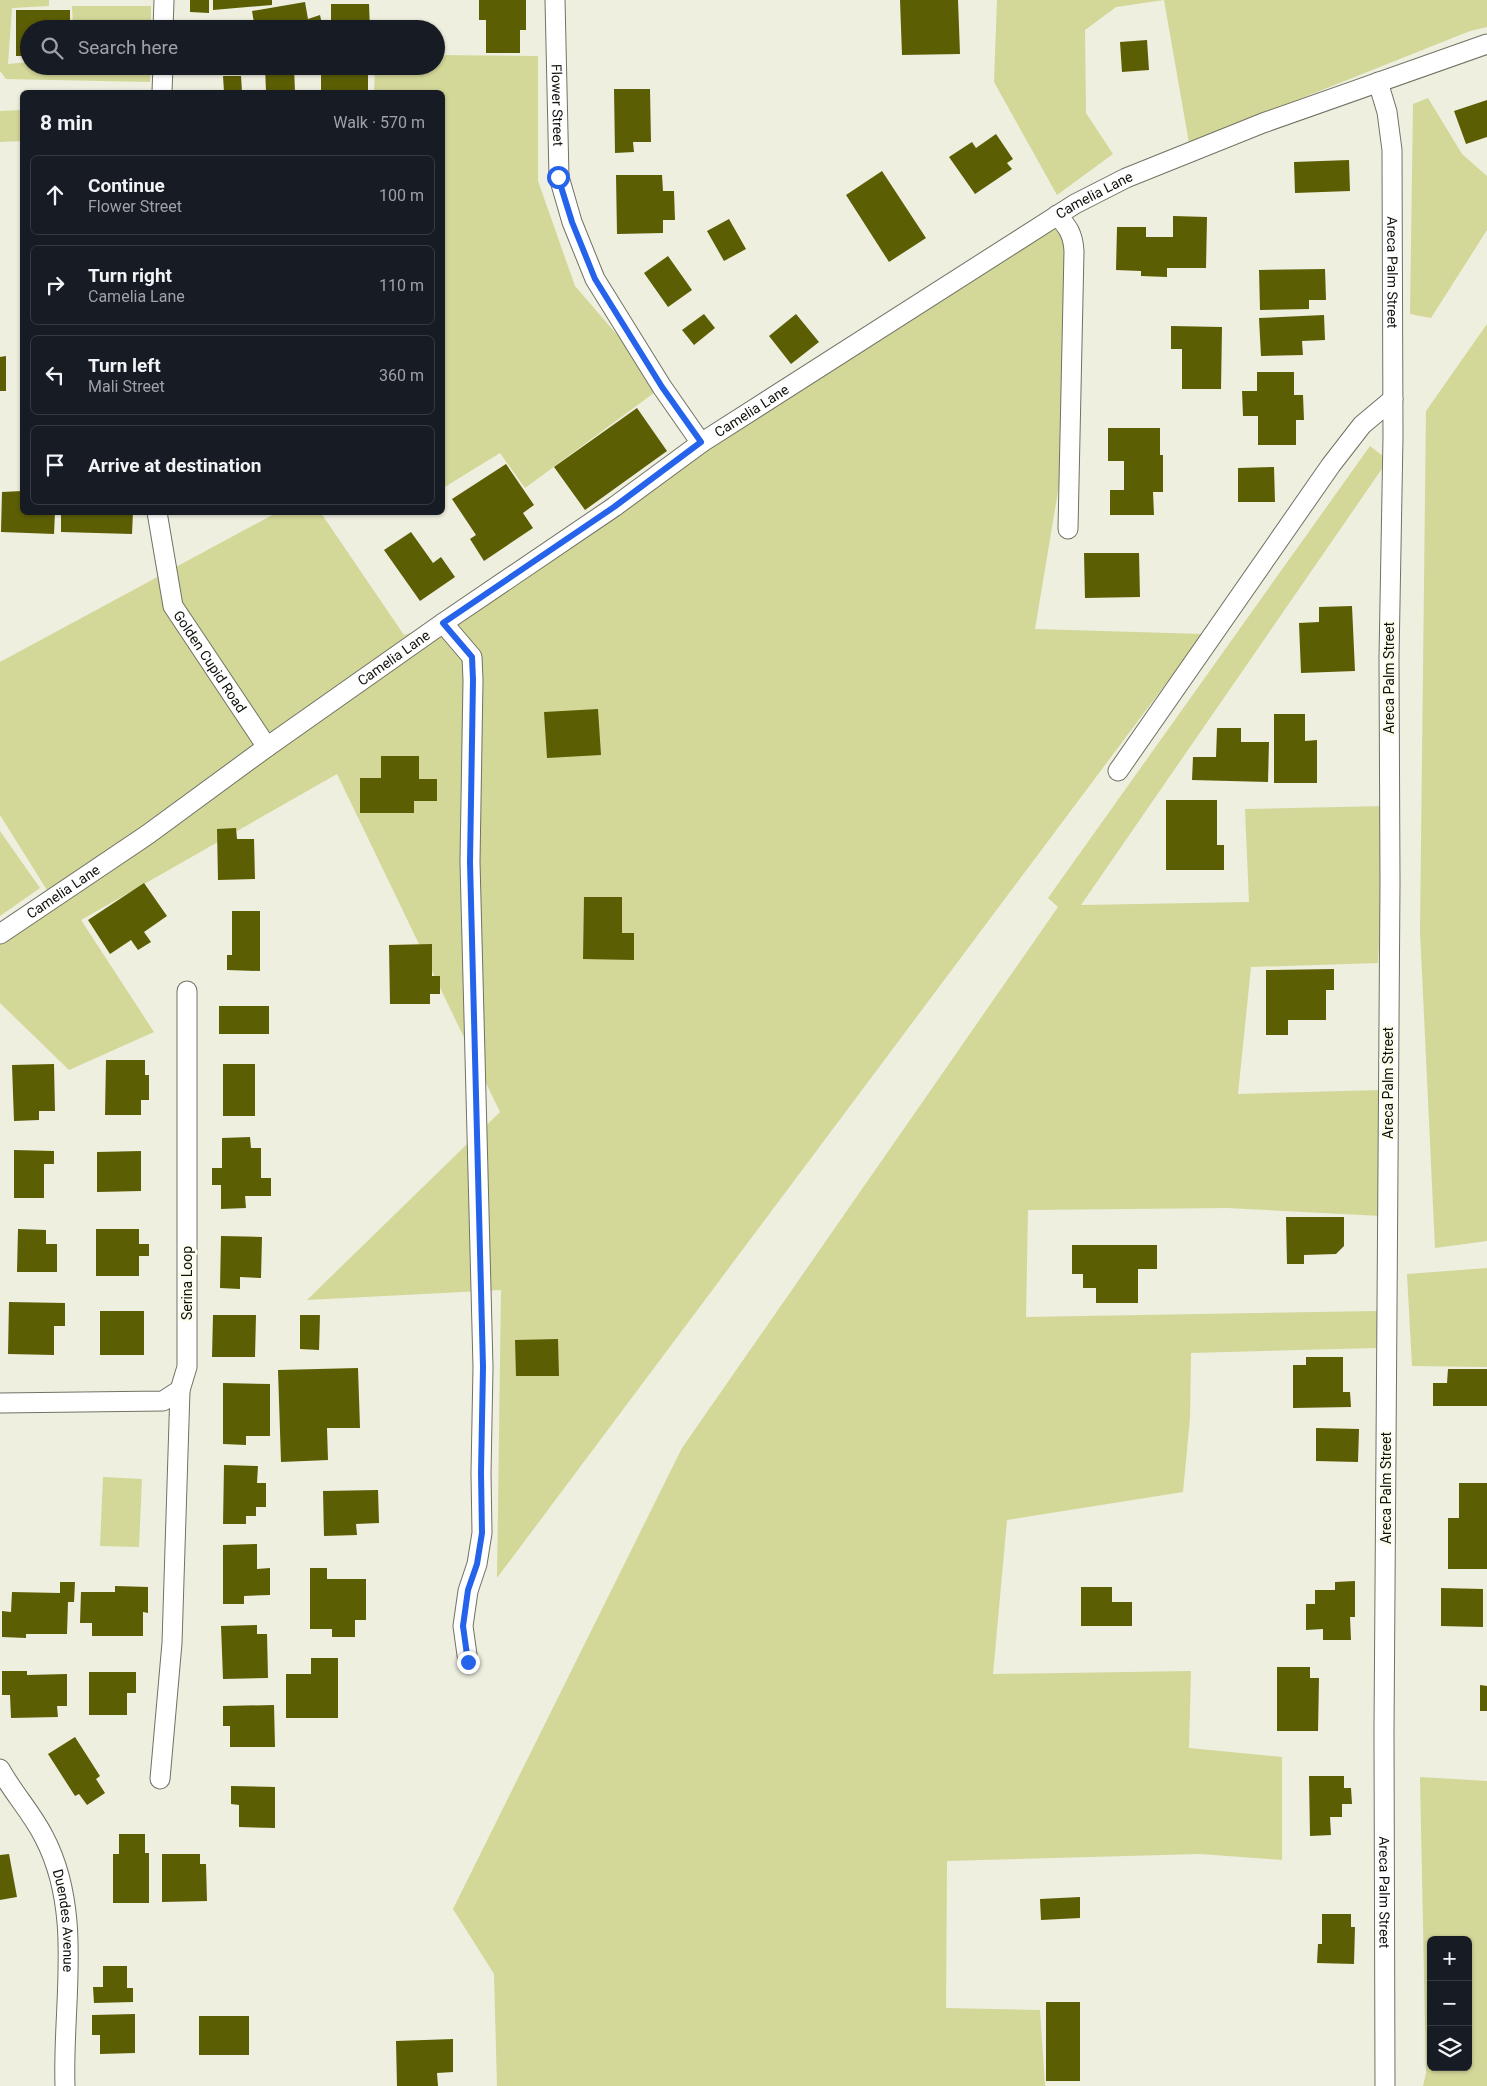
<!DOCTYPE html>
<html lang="en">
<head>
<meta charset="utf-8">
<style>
  :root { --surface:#171b24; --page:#20242c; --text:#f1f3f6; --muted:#9ea1a6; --line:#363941 }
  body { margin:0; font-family:Roboto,sans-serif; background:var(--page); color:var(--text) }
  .controls { position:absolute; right:15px; bottom:15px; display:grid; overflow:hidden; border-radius:8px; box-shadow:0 1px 4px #0004 }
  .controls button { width:45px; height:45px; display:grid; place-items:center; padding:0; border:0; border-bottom:1px solid var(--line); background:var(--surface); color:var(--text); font:25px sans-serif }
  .stop { position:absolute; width:15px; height:15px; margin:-11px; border:4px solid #2563eb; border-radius:50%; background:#fff }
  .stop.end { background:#2563eb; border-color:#fff; box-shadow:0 1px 5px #0008 }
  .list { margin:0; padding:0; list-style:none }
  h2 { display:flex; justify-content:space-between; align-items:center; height:65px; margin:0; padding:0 20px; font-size:21px }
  h2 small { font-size:16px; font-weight:400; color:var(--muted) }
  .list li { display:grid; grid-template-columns:32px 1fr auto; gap:15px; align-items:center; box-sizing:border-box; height:80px; margin:0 10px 10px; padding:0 10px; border:1px solid var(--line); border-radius:8px }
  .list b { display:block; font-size:19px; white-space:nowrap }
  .list p { margin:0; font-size:16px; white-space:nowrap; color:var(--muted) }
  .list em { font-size:16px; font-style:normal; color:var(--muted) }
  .icon { flex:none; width:28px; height:28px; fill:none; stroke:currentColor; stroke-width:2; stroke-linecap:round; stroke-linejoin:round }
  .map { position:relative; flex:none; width:1487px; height:2086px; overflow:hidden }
  .search { position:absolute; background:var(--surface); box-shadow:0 1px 4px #0004; left:20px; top:20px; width:425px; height:55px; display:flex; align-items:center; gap:12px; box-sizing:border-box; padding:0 18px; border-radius:28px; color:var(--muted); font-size:19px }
  .panel { position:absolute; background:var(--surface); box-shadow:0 1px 4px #0004; left:20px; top:90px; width:425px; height:425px; border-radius:8px }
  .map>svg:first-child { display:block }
</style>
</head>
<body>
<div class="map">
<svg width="1487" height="2086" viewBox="0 0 1487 2086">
  <rect width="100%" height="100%" fill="#eeefdf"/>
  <path fill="#d3d798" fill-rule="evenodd" d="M0,0H49V6L12,8L8,64L29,62V66H151L150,82L6,79L0,71Z
    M997,0H1487V27L1470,31L1189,143L1164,0L1116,7L1085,30L1086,113L1113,154L1057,195L994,82Z
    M72,6H151V29H73Z
    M436,55L538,56V181L575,286L662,387L525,488L500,453L443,488L442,92H374L375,66H436Z
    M1428,98L1462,154L1487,176V230L1431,318L1410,314L1413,104Z
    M22,110V141L0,142V111Z
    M1057,215L1072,234L1071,414L1035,629L1203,634L497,1578L501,1290L307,1300L500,1112L337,774L81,920L154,1032L69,1070L0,1003V934L52,898L0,815V662L276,513H321L404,635L443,623Z
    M1487,324V1241L1435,1248L1420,931L1426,411Z
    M1370,446L1388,460L1081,905L1249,902L1245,809L1385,806L1378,963L1251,967L1238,1094L1381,1090V1216L1227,1208L1028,1210L1026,1317L1378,1311L1376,1348L1191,1353L1190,1418L1183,1492L1007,1520L993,1674L1191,1671L1189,1748L1282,1757V1860L1200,1854L947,1861L946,2008L1040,2010L1045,2086H497L494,1974L453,1909L682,1448L1058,907L1048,898Z
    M0,831L40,888L0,916Z
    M1487,1268V1367L1412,1366L1407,1274Z
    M103,1477L142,1479L139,1547L100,1546Z
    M1420,1777L1487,1781V2086H1423L1426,2073ZM1431,1940H1468V2067H1431Z"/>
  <path fill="#5c5e04" d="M190,0H209V13L190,12Z
    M213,0H272V5L213,10Z
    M479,0H526V30H520V53H486V20H479Z
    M900,0H958L960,54L902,55Z
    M305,2L308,19L320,15L323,29H255L252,11Z
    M331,4H369L370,29H331Z
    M16,10H70V29H29V56H16Z
    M1147,40L1149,70L1122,72L1120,42Z
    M224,66H239V70H224Z
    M265,66H294L295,92H266Z
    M321,66H368V91L321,92Z
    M223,76H241L242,92H224Z
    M614,89H650L651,142H633L634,152L615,153Z
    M1487,100V137L1466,144L1454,111Z
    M996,134L1013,159L1007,163L1012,169L975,194L949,157L972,142L976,148Z
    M1349,160L1350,191L1295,193L1294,162Z
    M882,171L926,238L889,262L846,195Z
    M616,175H662L663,191H674L675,220H663V233L617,234Z
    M1173,216L1207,217L1206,268H1167V277L1141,276V271L1116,270L1117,227H1146V237H1173Z
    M729,219L746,249L724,261L707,231Z
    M668,256L692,290L668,307L644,273Z
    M1325,269L1326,300H1309V309L1260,310L1259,270Z
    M704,314L715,328L694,345L682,330Z
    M796,314L819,342L791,364L769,336Z
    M1324,315L1325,340L1302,341L1303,355L1261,356L1259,318Z
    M1171,326L1222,327L1221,389H1182V349H1171Z
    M6,356V391H0V357Z
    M1257,372H1294V395H1303L1304,420H1296V445H1258V416H1243L1242,391H1257Z
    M637,408L667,451L585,510L554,467Z
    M1108,428H1160V455H1163V492H1153L1154,515H1110V490H1124V461H1108Z
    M506,464L534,505L523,513L533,528L484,561L470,539L476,535L452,499Z
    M1274,467L1275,502H1238V468Z
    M22,491V512H55L54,534L1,532L2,492Z
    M61,512H133L132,534L61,532Z
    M411,532L433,563L441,557L455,577L420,601L384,550Z
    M1084,553H1139L1140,597L1085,598Z
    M1352,606L1355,671L1301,673L1299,623L1319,622V607Z
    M598,709L601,755L547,758L544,712Z
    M1274,714H1305V741L1317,740V783H1274Z
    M1217,728H1241V742H1269L1268,782L1192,780L1193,757H1216Z
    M381,756H419V779H437V801H414V813H360V778H381Z
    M1166,800H1217V845H1224V870H1166Z
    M236,828L237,839H254L255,879L218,880L217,829Z
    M144,883L167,916L144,932L151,942L138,950L131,940L110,954L88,920Z
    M584,897H622V933H634V960L583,959Z
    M232,911H260V971L227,970V955H232Z
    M432,944V976H440V994H430V1004H390L389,945Z
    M1334,969V990H1326V1020H1288V1035H1266V970Z
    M219,1006H269V1034H219Z
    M106,1060H145V1075H149V1100H141V1115H105Z
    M54,1064L55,1111H39V1120L14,1121L12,1065Z
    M223,1064H255V1116H223Z
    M250,1137L251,1148H261V1178H271V1196H245L246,1208L221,1209V1185H212V1168H222V1138Z
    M14,1150L54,1151V1164H44V1198H14Z
    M141,1151V1191L97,1192V1152Z
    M1286,1217H1344V1246L1336,1254L1304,1255V1264H1287Z
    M18,1229L46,1230V1244H57V1272H17Z
    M96,1229H139V1244H149V1256H139V1276H96Z
    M221,1236L262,1237L261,1278L240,1277V1289L220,1288Z
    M1072,1245H1157V1269H1138V1303H1096V1288H1083V1274H1072Z
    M9,1302L65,1303V1326H54V1355L8,1354Z
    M100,1311H144V1355H100Z
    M213,1315H256L255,1357H212Z
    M300,1315H320L319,1350L300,1349Z
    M558,1339L559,1376H516L515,1340Z
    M1306,1357H1343V1392H1350L1351,1407L1293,1408V1365H1306Z
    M358,1368L360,1428H327L328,1460L281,1462L278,1370Z
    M1448,1369H1487V1406H1433V1383H1447Z
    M223,1383L270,1384V1436H246V1445L223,1444Z
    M1316,1428L1359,1429L1358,1462L1316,1461Z
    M224,1465L258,1466L257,1483H266V1507H256V1516H246V1524H223Z
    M1459,1483H1487V1569H1448V1518H1459Z
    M378,1490L379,1523L356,1524L357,1535L324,1536L323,1491Z
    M257,1544V1569L270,1568V1595L244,1596V1604H223V1545Z
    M310,1568H327V1579H366V1620H355V1637H332V1629H310Z
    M1355,1581V1617H1350L1351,1640H1323V1629L1306,1630V1604H1315V1590H1335V1582Z
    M60,1582H75L74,1602H68L67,1634H26V1638L2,1637V1611L11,1612L12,1592L60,1593Z
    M115,1586L148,1587V1613L143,1612V1636H92V1623H80L81,1592H115Z
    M1081,1587H1112V1602H1132V1626H1081Z
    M1441,1588L1483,1589V1627L1441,1626Z
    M257,1625V1634H267L268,1678L223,1679L221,1626Z
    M311,1658H338V1718H286V1674H311Z
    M1277,1667H1310V1678H1319L1318,1731H1277Z
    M2,1671H27V1675L67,1674V1706H57L58,1717L11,1718L10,1695H2Z
    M89,1672H136V1693H127V1715H89Z
    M1480,1685L1487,1686V1711H1480Z
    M274,1705L275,1747H230V1726H223V1706Z
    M75,1737L100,1776L96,1779L105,1793L87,1805L79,1794L75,1796L48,1754Z
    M1309,1776H1344V1788H1351L1352,1804H1342V1817H1330L1331,1835L1310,1836Z
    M231,1786L275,1787V1828L239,1827V1805L231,1804Z
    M119,1834H145V1853H149V1903H113V1854H119Z
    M9,1854L17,1897L0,1900V1855Z
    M162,1854H200V1864H206L207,1901L162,1902Z
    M1080,1897V1918L1041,1920L1040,1899Z
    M1322,1914H1351V1927H1355L1354,1964L1317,1963L1318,1944H1322Z
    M103,1966H127V1988H133V2002L94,2003L93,1987H103Z
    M1046,2002H1080V2081H1046Z
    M135,2014V2053L100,2054V2035H92V2015Z
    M199,2016H249V2055H199Z
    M453,2039V2072L437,2073L438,2086H397L396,2041Z"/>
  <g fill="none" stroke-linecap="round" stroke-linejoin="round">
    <g stroke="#717264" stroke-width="21">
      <g id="minor">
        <path id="s1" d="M555,0L559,177L572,222L595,279L662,387L701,443"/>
        <path d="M163,29L164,0"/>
        <path id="s2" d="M1378,82L1387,112L1392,150L1393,437L1389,658L1390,882L1384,1731L1385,2086"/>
        <path d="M162,92L163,66"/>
        <path d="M1057,215C1068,227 1073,234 1074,251L1068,529"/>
        <path id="s3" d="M157,512L173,606L267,747"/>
        <path d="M443,623L472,657L473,680L470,862L483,1367L481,1473L482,1533L477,1564L468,1591L463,1626L468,1662"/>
        <path d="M1118,771L1331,465L1362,425L1393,399"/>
        <path id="s4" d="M0,934L147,835L267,747L443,623L614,507L701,443L1075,204L1126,178L1263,123L1487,44"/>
        <path d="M0,1403L163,1401L180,1390L187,1367V991"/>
        <path id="s5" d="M0,1769C13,1793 32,1813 44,1837C84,1913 62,2004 65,2086"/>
        <path d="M160,1779L172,1643L180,1390"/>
      </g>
    </g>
    <use href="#minor" stroke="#fff" stroke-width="19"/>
  </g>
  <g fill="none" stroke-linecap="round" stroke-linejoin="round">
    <path stroke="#2563eb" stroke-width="6" d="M468,1662L463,1626L468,1590L477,1564L482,1533L481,1473L483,1367L470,862L473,680L472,657L443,623L614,507L701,442L662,387L595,279L572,222L558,177"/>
  </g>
  <g text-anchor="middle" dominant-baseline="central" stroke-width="5" stroke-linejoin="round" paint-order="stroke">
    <g font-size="14" fill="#10100b" stroke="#fbfded">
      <text stroke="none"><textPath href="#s1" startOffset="105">Flower Street</textPath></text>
      <text stroke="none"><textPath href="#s4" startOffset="1321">Camelia Lane</textPath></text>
      <text stroke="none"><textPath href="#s2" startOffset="192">Areca Palm Street</textPath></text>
      <text stroke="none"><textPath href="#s4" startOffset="916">Camelia Lane</textPath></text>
      <text stroke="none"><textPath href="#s4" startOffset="481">Camelia Lane</textPath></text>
      <text stroke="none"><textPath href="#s3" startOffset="162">Golden Cupid Road</textPath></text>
      <text transform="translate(1389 678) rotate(-90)">Areca Palm Street</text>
      <text stroke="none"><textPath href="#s4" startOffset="76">Camelia Lane</textPath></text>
      <text transform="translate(1388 1083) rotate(-90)">Areca Palm Street</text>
      <text transform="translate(187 1283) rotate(-90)">Serina Loop</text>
      <text transform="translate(1386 1488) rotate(-90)">Areca Palm Street</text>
      <text stroke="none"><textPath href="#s2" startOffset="1812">Areca Palm Street</textPath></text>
      <text stroke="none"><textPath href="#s5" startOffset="168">Duendes Avenue</textPath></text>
    </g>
  </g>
</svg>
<div class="controls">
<button>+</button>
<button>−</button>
<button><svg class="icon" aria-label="layers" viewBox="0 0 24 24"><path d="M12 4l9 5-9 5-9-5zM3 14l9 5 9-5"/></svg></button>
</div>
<div class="stop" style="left:558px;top:177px"></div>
<div class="stop end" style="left:468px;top:1662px"></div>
<div class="search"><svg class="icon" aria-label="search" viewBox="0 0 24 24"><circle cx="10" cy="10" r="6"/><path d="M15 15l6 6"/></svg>Search here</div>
<section class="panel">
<h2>8 min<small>Walk · 570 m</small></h2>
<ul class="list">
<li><svg class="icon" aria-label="ahead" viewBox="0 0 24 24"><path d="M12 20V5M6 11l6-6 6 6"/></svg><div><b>Continue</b><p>Flower Street</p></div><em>100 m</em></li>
<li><svg class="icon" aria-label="right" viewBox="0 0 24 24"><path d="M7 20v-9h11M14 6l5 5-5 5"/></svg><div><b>Turn right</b><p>Camelia Lane</p></div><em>110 m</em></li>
<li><svg class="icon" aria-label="left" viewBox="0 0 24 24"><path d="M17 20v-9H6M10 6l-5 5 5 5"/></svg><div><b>Turn left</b><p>Mali Street</p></div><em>360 m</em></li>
<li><svg class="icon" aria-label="arrive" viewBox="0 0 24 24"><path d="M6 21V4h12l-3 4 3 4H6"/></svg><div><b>Arrive at destination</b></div></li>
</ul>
</section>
</div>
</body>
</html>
